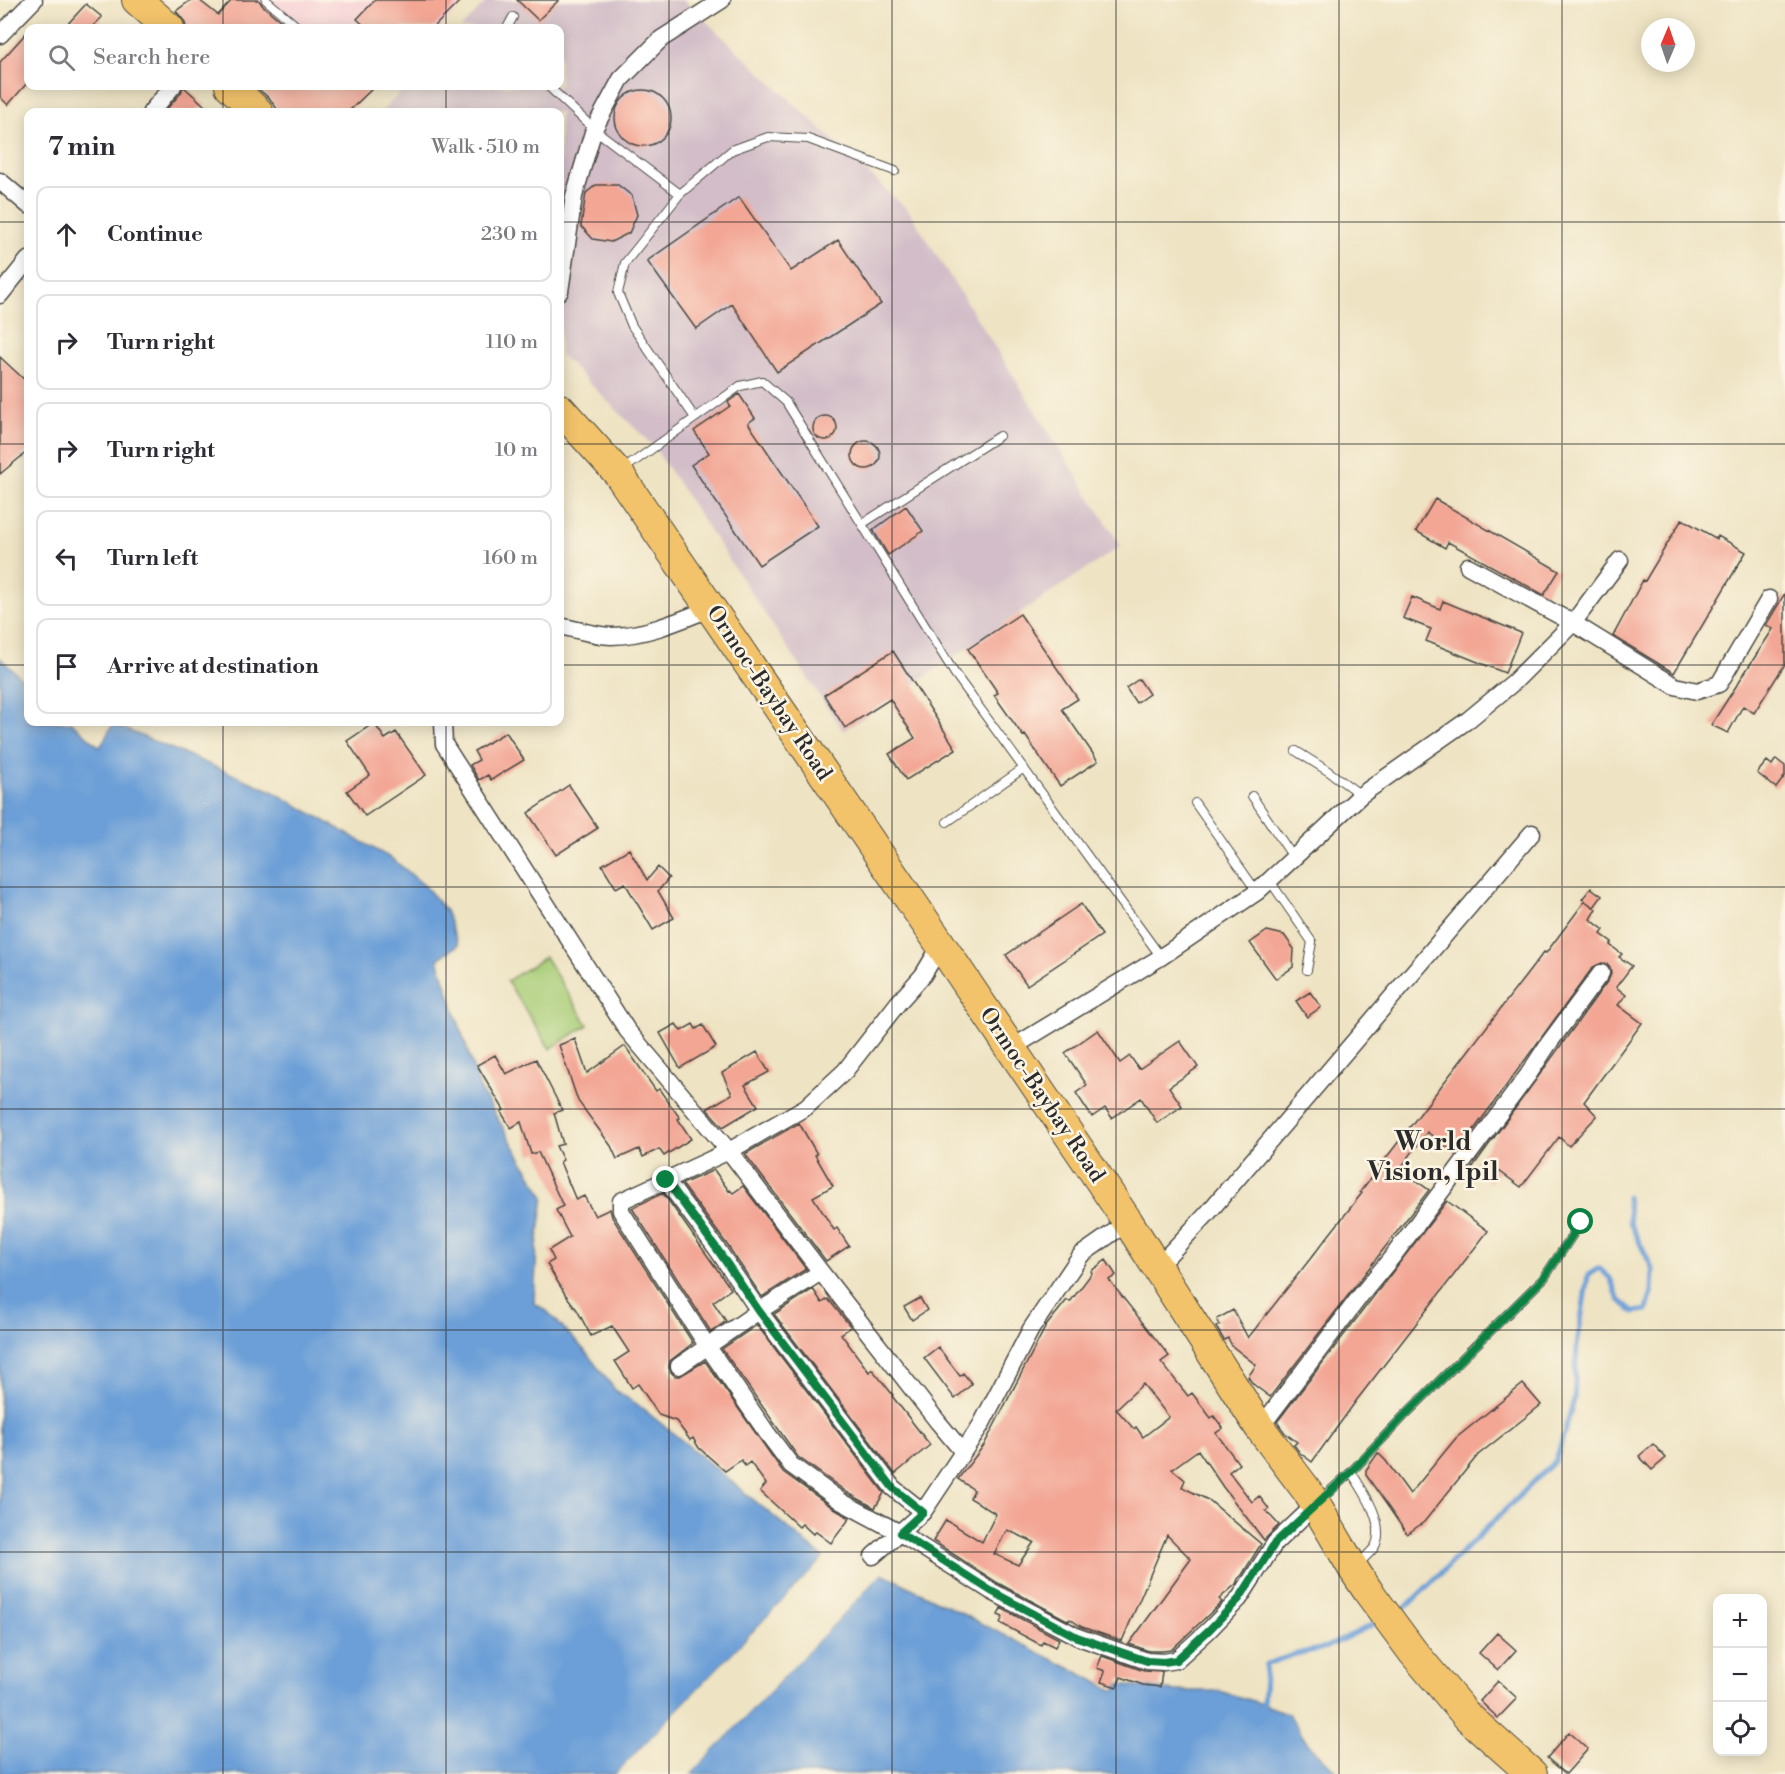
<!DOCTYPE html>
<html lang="en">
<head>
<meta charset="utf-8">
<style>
  :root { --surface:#fff; --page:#f2f2f3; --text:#2b2b33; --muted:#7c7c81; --line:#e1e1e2 }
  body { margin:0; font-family:"Libre Bodoni",serif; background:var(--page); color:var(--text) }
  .controls { position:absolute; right:18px; bottom:18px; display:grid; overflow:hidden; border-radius:12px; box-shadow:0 3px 15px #0003 }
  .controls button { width:54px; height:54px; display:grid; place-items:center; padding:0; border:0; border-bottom:2px solid var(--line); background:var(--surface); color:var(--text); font:30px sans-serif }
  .compass { position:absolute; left:1641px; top:18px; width:54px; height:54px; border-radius:50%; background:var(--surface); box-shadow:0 3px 15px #0003; rotate:2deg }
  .stop { position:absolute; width:18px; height:18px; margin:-14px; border:4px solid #0b8043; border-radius:50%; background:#fff }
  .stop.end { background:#0b8043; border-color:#fff; box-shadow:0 2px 6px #0008 }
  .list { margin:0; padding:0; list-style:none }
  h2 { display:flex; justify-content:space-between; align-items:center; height:78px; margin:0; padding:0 24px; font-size:26px }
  h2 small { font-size:20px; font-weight:400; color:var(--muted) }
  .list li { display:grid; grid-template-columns:39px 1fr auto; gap:18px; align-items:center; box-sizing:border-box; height:96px; margin:0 12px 12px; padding:0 12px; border:2px solid var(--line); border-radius:12px }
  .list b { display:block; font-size:22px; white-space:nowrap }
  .list em { font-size:20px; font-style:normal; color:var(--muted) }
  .icon { flex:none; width:33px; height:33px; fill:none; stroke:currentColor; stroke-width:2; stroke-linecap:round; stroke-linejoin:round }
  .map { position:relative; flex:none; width:1785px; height:1774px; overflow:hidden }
  .search { position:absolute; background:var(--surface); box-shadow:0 3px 15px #0003; left:24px; top:24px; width:540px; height:66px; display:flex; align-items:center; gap:15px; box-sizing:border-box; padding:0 21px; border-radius:12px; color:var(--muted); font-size:22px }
  .panel { position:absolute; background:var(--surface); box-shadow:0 3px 15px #0003; left:24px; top:108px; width:540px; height:618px; border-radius:12px }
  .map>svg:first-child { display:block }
</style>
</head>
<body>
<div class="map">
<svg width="1785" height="1774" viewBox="0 0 1785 1774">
  <rect width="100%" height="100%" fill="#fcf5e5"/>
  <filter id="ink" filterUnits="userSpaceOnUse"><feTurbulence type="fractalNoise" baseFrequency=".0167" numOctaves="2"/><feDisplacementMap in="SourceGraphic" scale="12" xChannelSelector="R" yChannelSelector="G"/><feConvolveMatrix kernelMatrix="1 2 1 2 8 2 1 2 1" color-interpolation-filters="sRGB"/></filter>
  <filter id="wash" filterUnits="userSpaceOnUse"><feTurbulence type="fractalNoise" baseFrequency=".008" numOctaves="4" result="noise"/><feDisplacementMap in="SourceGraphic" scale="24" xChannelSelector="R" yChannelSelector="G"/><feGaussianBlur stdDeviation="1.35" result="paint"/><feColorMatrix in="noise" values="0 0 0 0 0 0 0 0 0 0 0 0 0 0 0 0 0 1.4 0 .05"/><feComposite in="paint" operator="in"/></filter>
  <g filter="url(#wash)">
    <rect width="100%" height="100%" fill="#eee3c3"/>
    <path fill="#f7cfd5" d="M227,0H466L439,28H256Z"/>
    <path fill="#d2bdc8" d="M488,0H683L908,210L1121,546L843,731L654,447L560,354V112H381L407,86H560V28H461Z"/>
    <path fill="#a8cd77" stroke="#6a7c51" stroke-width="1.5" d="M545,957L588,1025L550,1049L507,981Z"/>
    <path fill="#6c9fd7" stroke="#4c6581" stroke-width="1.5" d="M0,658L28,684V722H71L100,747L113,724L270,790L394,860L426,887L446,911L458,945L438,959L480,1089L544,1197L537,1246L534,1303L547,1311L585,1351L616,1391L637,1404L680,1439L824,1558L616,1774H0Z
      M882,1573L1115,1691L1119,1684L1174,1691H1219L1263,1704L1289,1714L1307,1743L1339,1774H691Z"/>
    <path fill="#eee3c3" d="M824,1558L827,1559L620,1774H616Z
      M879,1572L882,1573L691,1774H688Z"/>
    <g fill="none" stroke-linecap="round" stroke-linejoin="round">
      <path stroke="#6c9fd7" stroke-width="5" d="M1397,1613L1402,1611L1556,1460L1574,1400L1577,1345L1588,1275L1599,1268L1610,1278L1619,1300L1634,1312L1647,1310L1652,1291L1653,1270L1630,1223L1627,1197
        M1263,1704L1266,1664L1296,1654L1325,1648L1378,1622"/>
    </g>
    <g id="blocks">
      <path fill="#f3a694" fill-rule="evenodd" d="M191,0H199L218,15L232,0H259L262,5L289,28H186L185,22L176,11Z
        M375,0H461L433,28H367L357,19Z
        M517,0H559L538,20Z
        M86,4L102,17L91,28H64Z
        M28,31V82L8,105L0,97V62Z
        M183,86L205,106L191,112H164L181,93Z
        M255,86H375L348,112H279L270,99Z
        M615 118a28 28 0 1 1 56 0a28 28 0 1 1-56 0Z
        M596,185H618L632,196L637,215L629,233L611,242L593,239L581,226L586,193Z
        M739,197L791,271L838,240L881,304L777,372L732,304L696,329L647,261Z
        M0,357L28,383V451L0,474Z
        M739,394L755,418L748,423L818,526L759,565L691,465L709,453L694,431L730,406L728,402Z
        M813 428a12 12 0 1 1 24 0a12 12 0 1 1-24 0Z
        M852 455a14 14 0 1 1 28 0a14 14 0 1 1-28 0Z
        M1435,499L1559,571L1544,595L1448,542L1445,548L1416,531Z
        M906,506L923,531L888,555L873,530Z
        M1682,519L1717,539L1718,536L1746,552L1674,673L1613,636L1643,580L1645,581Z
        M1785,593V664L1754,713L1743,706L1728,733L1711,725L1773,629L1766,625Z
        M1412,597L1440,609L1443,601L1521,633L1505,673L1426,641L1431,629L1403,618Z
        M1020,614L1078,699L1062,709L1098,761L1060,786L1025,735L1023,736L994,695L998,693L968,649Z
        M893,651L956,749L906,780L889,754L915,738L890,699L845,728L824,695Z
        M1139,679L1149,694L1136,703L1126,688Z
        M374,723L385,739L396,732L426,775L365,816L347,791L370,775L347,741Z
        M506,732L524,760L491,780L488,775L479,780L470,765L479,760L474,751Z
        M1776,759L1785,766V776L1776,788L1757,773L1767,761L1772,765Z
        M569,785L598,828L556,855L528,813Z
        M629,849L647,880L658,867L669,878L658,891L674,918L653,930L625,883L616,888L602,865Z
        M1591,888L1602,896L1594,907L1582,899Z
        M1585,901L1596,909L1590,919L1604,930L1601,934L1612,942L1610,945L1622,954L1619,957L1632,966L1616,987L1626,995L1618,1005L1642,1023L1584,1102L1597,1116L1569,1146L1559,1137L1521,1187L1499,1171L1491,1182L1472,1168L1609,979L1611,974L1610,968L1607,964L1602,963L1593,967L1456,1154L1427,1132L1400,1169L1429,1190L1270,1397L1253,1384L1248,1377L1256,1365L1232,1346L1228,1338L1224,1340L1216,1327L1220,1325L1217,1319L1233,1310L1248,1338L1362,1193L1360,1192L1544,952L1546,953Z
        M1081,904L1102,935L1027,985L1006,955Z
        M1267,931L1284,935L1294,949L1293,967L1276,979L1250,943Z
        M1310,992L1321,1007L1307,1017L1296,1001Z
        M676,1024L681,1031L693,1024L696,1029L703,1025L716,1047L680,1068L660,1033Z
        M1098,1030L1120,1063L1130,1056L1139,1069L1180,1041L1198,1067L1169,1087L1182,1106L1157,1123L1141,1098L1112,1118L1105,1108L1092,1117L1076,1093L1087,1085L1065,1053Z
        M575,1039L587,1073L625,1046L656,1091L659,1089L680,1118L678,1119L691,1139L664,1156L659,1149L643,1157L639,1149L617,1159L611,1146L578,1101L559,1045Z
        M757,1052L769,1072L745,1085L758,1106L723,1127L707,1109L732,1094L722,1073Z
        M495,1055L506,1074L536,1059L562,1110L554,1113L563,1144L556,1146L563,1160L560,1162L576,1200L584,1196L595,1216L610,1209L612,1217L693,1343L670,1361L669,1367L671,1372L675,1376H680L705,1361L783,1472L836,1510L850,1518L831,1543L816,1532L813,1534L802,1524L799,1527L760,1491L766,1484L750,1462L745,1466L741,1460L725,1471L699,1448L693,1438L690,1440L676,1421L659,1415L638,1384L632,1388L615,1361L629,1352L612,1326L591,1336L577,1310L565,1294L547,1264L554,1260L549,1250L570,1237L556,1210L563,1206L538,1152L531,1154L521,1122L511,1128L501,1112L504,1110L477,1065Z
        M799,1123L817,1154L815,1155L833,1186L813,1197L834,1230L837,1228L849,1246L826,1261L745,1154Z
        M714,1170L729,1191L730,1190L733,1193L743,1186L806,1269L762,1297L726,1243L682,1184Z
        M663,1193L731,1289L713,1302L726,1321L711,1332L632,1208Z
        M1447,1201L1488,1231L1356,1401L1312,1462L1300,1453L1294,1445L1297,1442L1285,1433L1277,1422Z
        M1106,1260L1116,1275L1109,1280L1169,1356L1161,1362L1188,1396L1192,1393L1211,1418L1214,1416L1223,1428L1216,1433L1239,1464L1229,1472L1252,1502L1259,1496L1269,1509L1266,1511L1279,1525L1264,1540L1223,1487L1198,1450L1172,1469L1185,1480L1182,1487L1210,1501L1261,1544L1242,1575L1238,1579L1236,1584L1219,1599L1222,1602L1171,1650L1163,1651H1149L1129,1644L1191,1559L1167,1535L1122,1641L1082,1627L1070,1619L1069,1621L996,1582L933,1541L946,1520L982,1542L996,1514L970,1498L974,1490L958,1479L984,1445L1046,1326L1067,1300L1070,1302L1092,1273L1091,1271ZM1143,1384L1169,1417L1143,1437L1136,1427L1134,1429L1116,1409ZM1007,1530L1034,1542L1018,1565L994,1554Z
        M813,1289L822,1303L828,1299L851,1327L841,1334L869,1372L872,1369L893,1395L892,1396L930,1445L895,1474L774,1314Z
        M920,1298L927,1310L912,1320L904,1307Z
        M757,1325L884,1493L875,1508L848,1493L798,1457L722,1349Z
        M938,1347L960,1376L963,1373L972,1384L955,1399L924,1358Z
        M1523,1384L1541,1405L1478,1455L1424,1522L1407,1534L1366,1475V1470L1378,1453L1386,1461L1410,1494L1456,1438Z
        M1653,1444L1666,1458L1652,1470L1639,1456Z
        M1001,1608L1059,1639L1055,1647L1043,1641L1041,1645L1000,1623L1003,1617L998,1615Z
        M1497,1633L1516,1650L1498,1670L1479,1653Z
        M1102,1656L1144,1671L1162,1672L1160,1687L1143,1685L1121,1677L1117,1687L1101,1682L1105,1671L1097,1668Z
        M1498,1681L1517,1698L1498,1718L1480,1701Z
        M1569,1732L1588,1749L1566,1774L1547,1758Z"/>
    </g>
  </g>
  <g filter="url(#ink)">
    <use href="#blocks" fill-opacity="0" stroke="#484742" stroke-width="1.5"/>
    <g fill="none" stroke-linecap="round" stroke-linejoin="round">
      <g stroke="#484742" stroke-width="10">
        <path id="lane" d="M266,0L299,28
          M507,28L513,17
          M548,86L594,129L680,194
          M695,418L632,326L618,293L625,263L680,194L732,150L768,137L808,139L895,171
          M621,471L740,386L762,381L786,402L955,674L1161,957
          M862,524L999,436
          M1296,751L1328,771L1361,795
          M1252,796L1293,857
          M1195,803L1257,892
          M947,822L1024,768
          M1270,881L1312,942L1307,970
          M1351,1472L1404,1416L1544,1278L1581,1222
          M1318,1502L1351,1472C1363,1490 1388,1526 1374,1548C1369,1554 1362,1560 1357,1566"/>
      </g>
      <g stroke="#484742" stroke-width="19">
        <path id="street" d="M0,35L34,0
          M151,112L173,86
          M0,181L28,205
          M560,291L574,196L594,129L621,79L661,39L722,0
          M0,295L28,260
          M1468,566L1573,623L1675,686L1697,691L1719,684L1769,599
          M560,626C574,629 597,636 611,636C645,636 679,621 711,608
          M443,722L444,744L627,1030L729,1151L821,1272L938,1422L963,1452
          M941,945L923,975L898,1003L845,1071L806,1107L729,1151L621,1201V1211L708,1347L767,1433L791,1465L842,1502L900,1533L991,1591L1078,1637L1147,1661L1164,1662L1176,1660L1209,1630L1239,1599L1275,1543L1316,1504
          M1010,1049L1161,957L1257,892L1361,795L1468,720L1514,682L1573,623L1620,560
          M666,1180L717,1249L759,1311L893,1488L923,1512
          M1158,1266L1207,1214L1532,833
          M679,1366L759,1311L821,1272
          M1260,1428L1361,1295L1393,1256L1528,1075L1549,1043L1601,973
          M873,1556L923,1512L981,1425L1031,1329L1081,1255L1128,1222"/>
      </g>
      <g stroke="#484742" stroke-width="32">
        <path id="highway" d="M137,0L169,28
          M230,86L258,112
          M560,409L618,473L941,945L1128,1222L1260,1428L1308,1492L1354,1570L1368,1591L1413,1652L1467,1716L1532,1774"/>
      </g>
      <use href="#lane" stroke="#fff" stroke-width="8"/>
      <use href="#street" stroke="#fff" stroke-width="16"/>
      <use href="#highway" stroke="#f2c36a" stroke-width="30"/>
    </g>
  </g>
  <g fill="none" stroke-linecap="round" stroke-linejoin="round" filter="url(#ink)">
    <path stroke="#0b8043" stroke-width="8" d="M666,1180L717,1249L759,1311L893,1488L923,1512L900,1533L991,1591L1077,1637L1147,1661L1164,1662L1176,1660L1209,1630L1239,1599L1275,1543L1351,1472L1404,1416L1544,1278L1581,1222"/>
  </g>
  <path fill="none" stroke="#2b2b2b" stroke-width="1.5" stroke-opacity="0.55" d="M223,0V28M446,0V28M669,0V1774M892,0V1774M1116,0V1774M1339,0V1774M1562,0V1774M223,86V112M446,86V112M0,222H28M560,222H1785M0,444H28M560,444H1785M0,665H28M560,665H1785M223,722V1774M446,722V1774M0,887H1785M0,1109H1785M0,1330H1785M0,1552H1785"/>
  <g text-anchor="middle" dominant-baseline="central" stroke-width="5" stroke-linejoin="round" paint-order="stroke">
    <g font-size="22" fill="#2b2b2b" stroke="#fcf5e5">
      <text transform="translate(769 693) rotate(56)">Ormoc-Baybay Road</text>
      <text transform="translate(1042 1095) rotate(56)">Ormoc-Baybay Road</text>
    </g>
    <g font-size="26" font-weight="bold" fill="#2b2b2b" stroke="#fcf5e5">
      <text x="1433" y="1142">World<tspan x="1433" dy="30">Vision, Ipil</tspan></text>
    </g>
  </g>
</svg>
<div class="controls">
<button>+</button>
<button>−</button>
<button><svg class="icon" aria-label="locate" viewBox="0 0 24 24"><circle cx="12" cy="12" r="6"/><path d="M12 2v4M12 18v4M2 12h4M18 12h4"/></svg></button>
</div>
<svg class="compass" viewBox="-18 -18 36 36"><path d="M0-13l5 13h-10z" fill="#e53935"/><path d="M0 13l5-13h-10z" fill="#7c7c81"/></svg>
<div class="stop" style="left:1581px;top:1222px"></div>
<div class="stop end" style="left:666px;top:1180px"></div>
<div class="search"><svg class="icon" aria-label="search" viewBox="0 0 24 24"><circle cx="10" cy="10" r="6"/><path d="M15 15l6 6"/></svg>Search here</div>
<section class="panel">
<h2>7 min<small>Walk · 510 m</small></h2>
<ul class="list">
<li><svg class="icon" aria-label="ahead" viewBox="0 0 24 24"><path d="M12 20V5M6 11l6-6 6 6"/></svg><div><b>Continue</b></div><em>230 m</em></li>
<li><svg class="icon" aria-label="right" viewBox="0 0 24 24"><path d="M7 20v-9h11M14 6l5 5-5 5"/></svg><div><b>Turn right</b></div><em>110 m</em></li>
<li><svg class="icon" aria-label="right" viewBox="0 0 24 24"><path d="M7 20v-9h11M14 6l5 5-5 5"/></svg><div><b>Turn right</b></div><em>10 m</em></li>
<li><svg class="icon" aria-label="left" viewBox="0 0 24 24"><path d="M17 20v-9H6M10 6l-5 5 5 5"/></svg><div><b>Turn left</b></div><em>160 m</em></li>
<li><svg class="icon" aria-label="arrive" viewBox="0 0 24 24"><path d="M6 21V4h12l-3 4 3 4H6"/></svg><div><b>Arrive at destination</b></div></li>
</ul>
</section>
</div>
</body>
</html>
